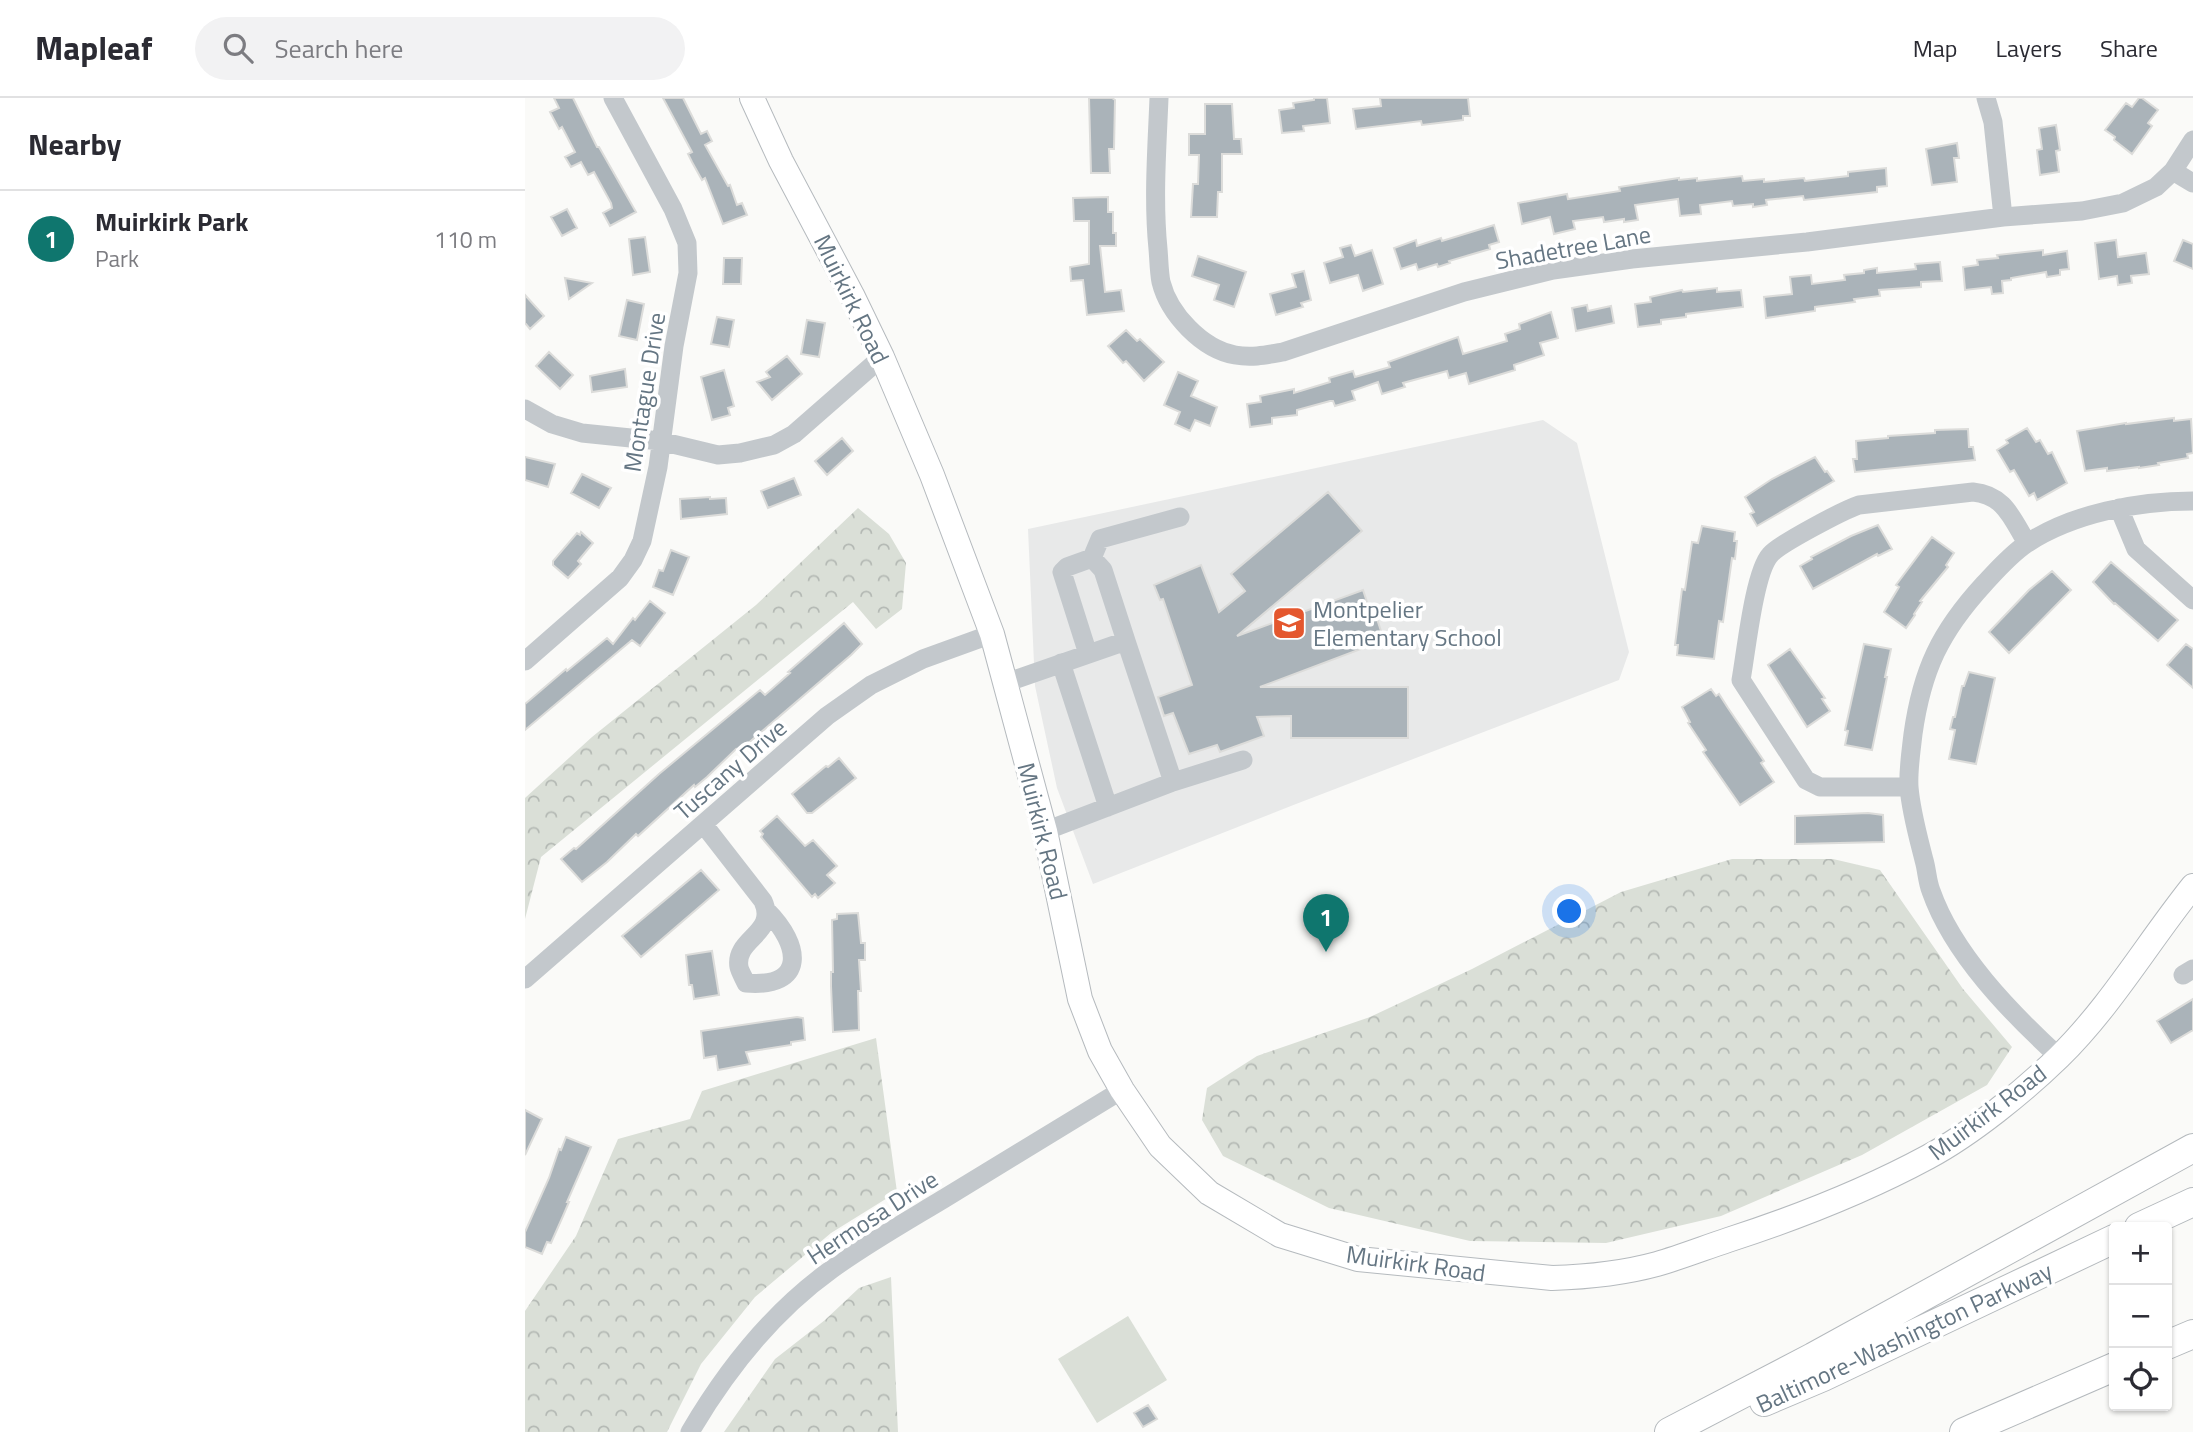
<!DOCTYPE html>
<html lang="en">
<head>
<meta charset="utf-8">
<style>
  :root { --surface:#fff; --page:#f2f2f3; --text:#2b2b33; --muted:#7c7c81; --line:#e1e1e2; --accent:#0f766e }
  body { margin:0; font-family:"Titillium Web",sans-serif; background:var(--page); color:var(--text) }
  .controls { position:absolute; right:21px; bottom:21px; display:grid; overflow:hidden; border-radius:7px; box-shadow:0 2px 5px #0004 }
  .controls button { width:63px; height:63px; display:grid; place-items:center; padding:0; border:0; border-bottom:2px solid var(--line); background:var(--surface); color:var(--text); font:35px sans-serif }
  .you { position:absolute; left:1045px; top:814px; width:24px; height:24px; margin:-18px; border:5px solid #fff; border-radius:50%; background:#1a73e8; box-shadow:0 0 0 10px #1a73e833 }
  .badge { display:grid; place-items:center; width:46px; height:46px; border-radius:50%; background:var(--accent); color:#fff; font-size:23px; font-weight:700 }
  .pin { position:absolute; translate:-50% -58px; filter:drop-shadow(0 2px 4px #0008) }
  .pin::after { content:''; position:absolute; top:37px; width:24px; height:21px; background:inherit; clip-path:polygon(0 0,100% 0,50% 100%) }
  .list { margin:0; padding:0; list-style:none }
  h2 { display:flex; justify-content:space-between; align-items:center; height:91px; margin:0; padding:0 28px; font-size:30px }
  h2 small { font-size:23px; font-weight:400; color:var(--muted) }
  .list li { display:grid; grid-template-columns:46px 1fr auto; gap:21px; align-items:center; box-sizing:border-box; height:98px; padding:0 28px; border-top:2px solid var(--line) }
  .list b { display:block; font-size:26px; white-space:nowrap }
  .list p { margin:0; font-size:23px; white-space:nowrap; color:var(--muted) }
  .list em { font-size:23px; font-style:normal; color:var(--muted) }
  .icon { flex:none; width:38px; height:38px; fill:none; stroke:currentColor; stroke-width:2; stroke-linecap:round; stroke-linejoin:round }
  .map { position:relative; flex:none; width:1668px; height:1334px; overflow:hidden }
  header { display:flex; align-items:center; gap:42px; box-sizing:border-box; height:98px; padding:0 35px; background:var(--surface); border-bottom:2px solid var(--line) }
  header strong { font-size:33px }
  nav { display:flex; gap:38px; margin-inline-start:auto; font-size:24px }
  .search { width:490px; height:63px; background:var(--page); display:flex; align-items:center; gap:18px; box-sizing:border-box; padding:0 24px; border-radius:38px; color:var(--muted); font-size:26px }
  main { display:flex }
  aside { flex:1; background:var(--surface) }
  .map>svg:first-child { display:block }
</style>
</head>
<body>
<header>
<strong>Mapleaf</strong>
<div class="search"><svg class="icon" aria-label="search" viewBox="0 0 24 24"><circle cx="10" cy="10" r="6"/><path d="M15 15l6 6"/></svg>Search here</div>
<nav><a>Map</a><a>Layers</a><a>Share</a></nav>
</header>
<main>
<aside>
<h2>Nearby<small></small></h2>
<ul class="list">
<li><span class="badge">1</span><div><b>Muirkirk Park</b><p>Park</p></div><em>110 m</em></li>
</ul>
</aside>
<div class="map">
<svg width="1668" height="1334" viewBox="0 0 1668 1334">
  <defs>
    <pattern id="forest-crowns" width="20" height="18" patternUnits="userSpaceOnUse" patternTransform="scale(1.75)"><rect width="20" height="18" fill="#dadfd7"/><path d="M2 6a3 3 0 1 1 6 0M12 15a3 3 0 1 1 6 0" fill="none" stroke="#b4b9b4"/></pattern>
  </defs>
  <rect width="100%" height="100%" fill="#fafaf8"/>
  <path fill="#e8e9e9" d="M1018,322L1052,345L1104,554L1094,582L771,706L568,786L532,690L510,588L503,431Z"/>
  <path fill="url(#forest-crowns)" d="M333,410L364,436L381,465L377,511L351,531L328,504L16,759L0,821V700L67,639L231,507Z
    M1207,761H1308L1355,772L1438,891L1487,949L1462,987L1337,1057L1196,1118L1081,1145L945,1143L804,1110L698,1058L677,1022L682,990L732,958L845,919L947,871L1096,794Z
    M351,940L372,1094L306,1135L230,1199L176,1266L142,1334H0V1213L51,1138L93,1041L165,1021L177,993Z
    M366,1179L373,1334H199L250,1261L300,1222L334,1190Z"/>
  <path fill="#dadfd7" d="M603,1218L642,1282L572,1325L533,1261Z"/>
  <path fill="#aab3b9" stroke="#dcdcda" stroke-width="2" d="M29,0H48L72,49H74L111,114L85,128L78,115L87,110L86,105L69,74L63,77L56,64L46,69L40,59L50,54L37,29L34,31L25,14L34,10Z
    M138,0H158L176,36L182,33L187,43L180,47L203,88L205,87L212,107L217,105L222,117L198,126L180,80L177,82L167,64L163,56L167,54Z
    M564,0H587L590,2L589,51H584L585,75H566Z
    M789,0H802L805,25L778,28L779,33L757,35L754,12L769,10L768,5L789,2Z
    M855,0H943L945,18H938V22L897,27L896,23L831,31L828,11L856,8Z
    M1614,0H1617L1633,12L1623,25L1627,28L1607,56L1589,42L1590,39L1580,32L1601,5L1607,9Z
    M680,6H707L709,41H716L717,56H697V94H693L692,119H666L668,86H673L674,57H664V36H680Z
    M1531,27L1535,52L1531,53L1534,74L1515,77L1512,52L1517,51L1514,30Z
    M1432,45L1434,60H1429L1432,84L1407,87L1401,51Z
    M1361,70L1362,88L1352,89V94L1279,102L1278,98L1241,102L1242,107L1228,109V106L1208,108L1207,103L1175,107L1176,116L1155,118L1153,101L1110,107L1113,122L1099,124V121L1079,124L1078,119L1048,123L1050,131L1029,136L1025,119L997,126L993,105L1042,96L1043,101L1095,93L1094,89L1154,80V82L1172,80V83L1217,78L1218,83L1239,81V84L1279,80L1280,83L1323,78V74Z
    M583,99V114H588V135H591V148H575L580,194L596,192L599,213L562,217L558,182L546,183L545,169L564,166V123H549L548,100Z
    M42,111L52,130L37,138L26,119Z
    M969,127L974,144L964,147L965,151L924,163L925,165L913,169L912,166L893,172L891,166L876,171L869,150L891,142L892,148L916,140L917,143Z
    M120,139L125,174L108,177L104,141Z
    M1591,142L1593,159L1621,155L1624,176L1606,178L1607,185L1593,187L1592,178L1574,181L1570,145Z
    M1658,142L1668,146V171L1649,163Z
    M826,147L830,158L847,152L858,186L838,193L833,177L805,185L799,165L818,159L815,150Z
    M1518,152V157L1542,153L1544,171L1535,172V177L1522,179L1521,174L1486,180V182L1477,183L1478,195L1467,196L1466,189L1440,192L1438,169L1453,167L1452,162L1473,160L1472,157Z
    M673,158L721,174L709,209L689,202L694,187L667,178Z
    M199,160H217L216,186H198Z
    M1415,164L1417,183L1396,184V189L1354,192L1355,198L1329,201L1330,204L1290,209V213L1241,220L1239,199L1267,196L1265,179L1286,177L1287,186L1320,182L1319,177L1339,175V172L1352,170V175L1391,171L1390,166Z
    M779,173L786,202L776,205L778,209L751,217L745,196L771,189L767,176Z
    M40,180L67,185L44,201Z
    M1192,190V194L1216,192L1218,209L1161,216V219L1136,222V226L1113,229L1110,206L1126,204L1125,199L1157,192L1158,194Z
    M0,197L19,218L5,231L0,225Z
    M102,202L119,206L112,242L94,238Z
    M1062,207L1063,213L1086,208L1089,225L1051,233L1047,210Z
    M1026,214L1033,240L1015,245L1019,257L989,267L990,272L944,286L941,275L924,280L922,273L878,285L880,289L857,296L853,284L827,293L830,302L810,308L808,303H805L772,312V317L747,320V326L725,329L722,306L736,304L735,298L769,291V295L805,284L804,280L828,273L830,279L865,269L863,264L933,239L938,256L982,243L980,236L995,231L994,226Z
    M192,219L209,222L204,249L186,246Z
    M282,222L300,225L294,259L276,256Z
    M601,232L612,243L615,241L639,264L619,283L601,263L598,265L583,248Z
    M24,254L48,277L35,291L11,268Z
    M262,258L277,276L247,302L232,284L245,279L241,274Z
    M100,271L102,289L67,294L65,278Z
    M199,272L209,308L203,310L205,317L187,322L176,279Z
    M653,274L673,283L666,298L692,309L685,328L670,322L665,333L650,326L655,314L639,307Z
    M1649,320V323L1666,321L1668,355L1662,356L1663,360L1633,365L1634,367L1614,370V369L1582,373V370L1560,373L1552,333L1601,325V326Z
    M1502,330L1511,344L1515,342L1523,356L1527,354L1542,385L1512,402L1509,395L1504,398L1489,372L1485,374L1472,352L1483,345L1481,342Z
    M1443,331L1444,349H1448L1450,362L1330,374L1328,361H1332L1331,343L1363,340V338L1410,335V332Z
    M317,340L328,353L302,377L290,363Z
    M0,359L30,366L23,389L0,382Z
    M1290,359L1300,374L1302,373L1309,383L1232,428L1225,416L1229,414L1220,399L1247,381Z
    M57,376L86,390L74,410L46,395Z
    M269,380L276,397L243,410L236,393Z
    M803,394L837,433L712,538L838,492L844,510L848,509L858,539L855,540L857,543L735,589H883V640H766V618L732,619L739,638L695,654L692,647L664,656L648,615L639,618L633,599L667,587L638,501L635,502L629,487L676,467L694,514L720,493L706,476Z
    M185,399V401L201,400L202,416L156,421L155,401Z
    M1353,427L1367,451L1353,458L1352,456L1288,491L1275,468L1287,461L1286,459L1326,438Z
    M1177,428L1210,434L1209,443H1212L1210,461L1207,460L1198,524L1194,523L1189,561L1152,557L1153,547H1150L1157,491L1160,492L1167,444L1173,445Z
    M56,434L68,445L53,463L56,466L43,480L28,467V463L52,435L55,437Z
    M1407,439L1429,455L1421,467L1423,469L1395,503L1397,504L1389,516L1390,517L1381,530L1359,514L1374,489L1371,487Z
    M146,452L164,459L148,497L128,489L134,472L138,473Z
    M1586,464L1653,522L1633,543L1590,505L1589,506L1568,484Z
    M1527,473L1546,492L1484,555L1464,534L1504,492Z
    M125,503L140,515L115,548L107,542L0,632V606L41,571L42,573L82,540L88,546L108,520L110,522Z
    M319,525L337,546L326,557L213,654L211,651L182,679L170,689L169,687L113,738L111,736L82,764L57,784L36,761L49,750L51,751L134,676L235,592L240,597L265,575L263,574Z
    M1339,546L1366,551L1360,579H1362L1347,652L1320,647L1323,633L1320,632Z
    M1661,546L1668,551V590L1642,567Z
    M1265,551L1300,600L1297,601L1305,613L1282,629L1243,567Z
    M1444,574L1470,580L1451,666L1424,661L1430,632L1425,631L1428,619H1430L1437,588H1439Z
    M1186,591L1191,598L1194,596L1203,610L1239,663L1236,665L1249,684L1215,707L1178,654L1181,652L1163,625L1165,624L1157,609Z
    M314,660L331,680L287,715H282L267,696L301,668L303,669Z
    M1343,715L1358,717L1359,744L1270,746V718Z
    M252,718L280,748L288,742L312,768L302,777L310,785L293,800L290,796L287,799L236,739L238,736L235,733Z
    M176,772L194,792L116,859L97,838Z
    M333,815L336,845H340V862H334L336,893H333L334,932L308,934L306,888V874H308L307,822L312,821V816Z
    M187,853L194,897L169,901L167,887H164L161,857Z
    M1668,901V932L1646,945L1632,923Z
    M272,919L278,920L280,942L266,944V947L221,954L225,966L193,972L191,958L179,960L176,933Z
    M0,1012L17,1021L0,1057Z
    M41,1039L66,1049L42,1104H44L38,1118L26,1145L22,1144L17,1156L0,1149V1134L24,1080L34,1051L36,1052Z
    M623,1307L632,1321L618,1329L609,1315Z"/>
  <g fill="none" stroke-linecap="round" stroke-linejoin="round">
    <g stroke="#b5babe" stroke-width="26">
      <path id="major" d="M227,0L256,63L327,197L357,259L407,377L467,536L520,733L555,901L575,953L597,992L635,1048L684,1095L755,1137L833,1161L1027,1180C1062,1179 1099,1175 1132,1166C1156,1159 1179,1150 1203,1142C1271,1120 1340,1093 1403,1059C1446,1036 1499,993 1534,959C1586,908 1623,844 1668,788"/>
    </g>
    <g stroke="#b4b9bd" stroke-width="30">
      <path id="highway" d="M1614,1129L1668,1104
        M1642,1247L1668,1236
        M1239,1304L1298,1279L1589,1141
        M1144,1334L1288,1259L1668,1050
        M1439,1334L1589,1269"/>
    </g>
    <path stroke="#c3c8cc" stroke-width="19" d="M634,0C632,50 628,101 633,151C634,162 634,174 636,184C644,216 677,251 710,257C727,260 741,257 758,254L939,194L1028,172L1107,161L1282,144L1478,119L1557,113L1598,105L1631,89L1648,73L1668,42
      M1461,0L1468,24L1478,119
      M1648,73L1668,85
      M0,311L27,326L57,335L135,343L193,357L215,355L249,347L269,336L357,259
      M1594,410L1611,451L1668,502
      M567,460L575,441L655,419
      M563,556L537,474L542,469L567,460L578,472L601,543
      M0,563L95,480L108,462L117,443L133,369L149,248L163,175L162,145L148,111L88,0
      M536,565L583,709
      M480,585L601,543L648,684L520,733
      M648,684L718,662
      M1384,689H1295L1281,682L1216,582C1221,555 1229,475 1245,457C1254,446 1319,412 1334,407L1448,394C1480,397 1487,421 1502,445
      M179,727L238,803C253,836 209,840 214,869C215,874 219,880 221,885C282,890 276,847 242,813
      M1658,877L1668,871
      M0,881L302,618L346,587L398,561L467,536
      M1534,959C1486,915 1428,856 1406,793C1402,783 1402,772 1399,762C1393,738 1386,714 1384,689C1383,672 1386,654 1388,636C1397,572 1415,534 1459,486C1472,472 1485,457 1501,446C1548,415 1613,403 1668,403
      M165,1334C202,1271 247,1214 307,1171C343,1145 382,1123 420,1100C479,1064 538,1028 597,992"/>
    <use href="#major" stroke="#fff" stroke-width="24"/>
    <use href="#highway" stroke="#fff" stroke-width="28"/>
  </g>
  <defs>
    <g id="school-square" transform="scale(1.75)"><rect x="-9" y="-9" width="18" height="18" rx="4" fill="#e4572e" stroke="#fff"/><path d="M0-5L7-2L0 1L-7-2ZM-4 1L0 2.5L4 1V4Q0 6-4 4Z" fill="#fff"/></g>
  </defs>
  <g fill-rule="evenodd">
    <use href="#school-square" x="764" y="525"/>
  </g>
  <g text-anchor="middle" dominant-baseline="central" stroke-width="7" stroke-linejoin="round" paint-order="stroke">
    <g font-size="24" fill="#657683" stroke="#fff">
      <text transform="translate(1048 149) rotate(-10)">Shadetree Lane</text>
      <text transform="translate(327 201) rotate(64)">Muirkirk Road</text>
      <text transform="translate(119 294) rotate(-81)">Montague Drive</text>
      <text transform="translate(205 671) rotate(-41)">Tuscany Drive</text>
      <text transform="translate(518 733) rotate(76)">Muirkirk Road</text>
      <text transform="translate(1462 1014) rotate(-37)">Muirkirk Road</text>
      <text transform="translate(347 1119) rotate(-33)">Hermosa Drive</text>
      <text transform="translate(891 1165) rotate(8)">Muirkirk Road</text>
      <text transform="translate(1379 1239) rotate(-25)">Baltimore-Washington Parkway</text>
    </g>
    <g font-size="24" fill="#657683" stroke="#fff" text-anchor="start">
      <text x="788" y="511">Montpelier<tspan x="788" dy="28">Elementary School</tspan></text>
    </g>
  </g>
</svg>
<div class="controls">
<button>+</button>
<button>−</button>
<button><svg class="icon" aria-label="locate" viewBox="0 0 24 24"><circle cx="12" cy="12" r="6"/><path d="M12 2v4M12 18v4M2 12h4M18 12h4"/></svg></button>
</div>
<div class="you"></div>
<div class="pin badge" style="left:801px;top:854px">1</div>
</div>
</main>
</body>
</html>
